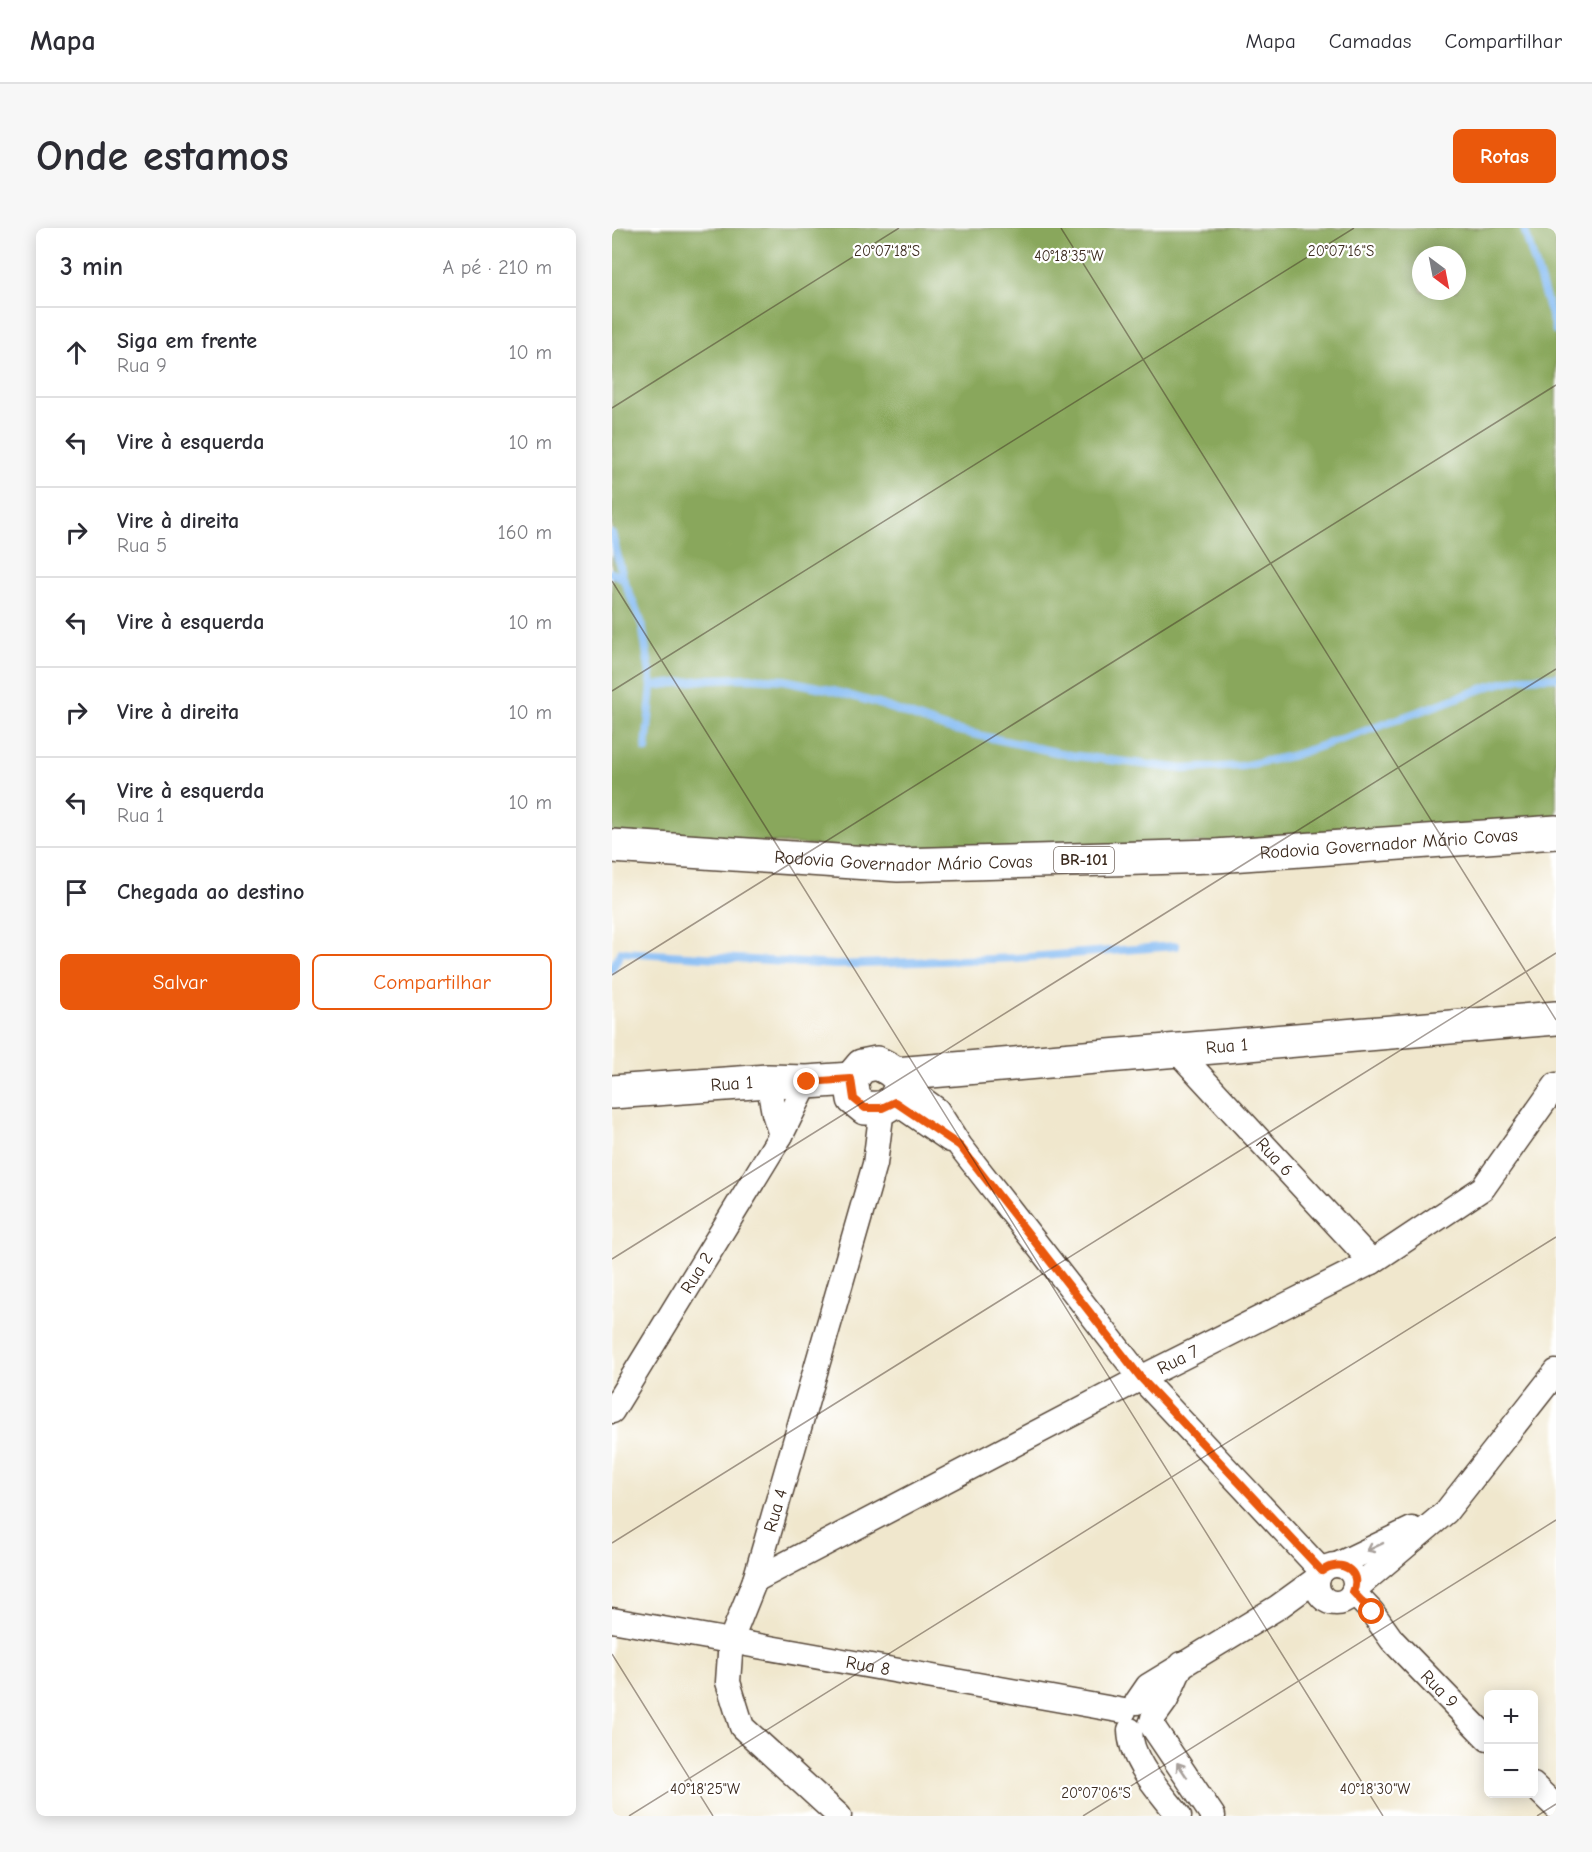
<!DOCTYPE html>
<html lang="pt">
<head>
<meta charset="utf-8">
<style>
  :root { --surface:#fff; --page:#f7f7f7; --text:#2b2b33; --muted:#7c7c81; --line:#e1e1e2; --accent:#ea580c }
  body { margin:0; font-family:"Comic Neue",sans-serif; background:var(--page); color:var(--text) }
  .controls { position:absolute; right:18px; bottom:18px; display:grid; overflow:hidden; border-radius:9px; box-shadow:0 3px 15px #0003 }
  .controls button { width:54px; height:54px; display:grid; place-items:center; padding:0; border:0; border-bottom:2px solid var(--line); background:var(--surface); color:var(--text); font:30px sans-serif }
  .compass { position:absolute; left:800px; top:18px; width:54px; height:54px; border-radius:50%; background:var(--surface); box-shadow:0 3px 15px #0003; rotate:148deg }
  .stop { position:absolute; width:18px; height:18px; margin:-14px; border:4px solid #ea580c; border-radius:50%; background:#fff }
  .stop.end { background:#ea580c; border-color:#fff; box-shadow:0 2px 6px #0008 }
  .list { margin:0; padding:0; list-style:none }
  h2 { display:flex; justify-content:space-between; align-items:center; height:78px; margin:0; padding:0 24px; font-size:26px }
  h2 small { font-size:20px; font-weight:400; color:var(--muted) }
  .list li { display:grid; grid-template-columns:39px 1fr auto; gap:18px; align-items:center; box-sizing:border-box; height:90px; padding:0 24px; border-top:2px solid var(--line) }
  .list b { display:block; font-size:22px; white-space:nowrap }
  .list p { margin:0; font-size:20px; white-space:nowrap; color:var(--muted) }
  .list em { font-size:20px; font-style:normal; color:var(--muted) }
  .actions { display:flex; gap:12px; padding:18px 24px }
  .actions a { flex:1; padding:14px 0; border:2px solid var(--accent); border-radius:9px; text-align:center; font-size:21px; color:var(--accent) }
  .actions .main { background:var(--accent); color:#fff }
  .icon { flex:none; width:33px; height:33px; fill:none; stroke:currentColor; stroke-width:2; stroke-linecap:round; stroke-linejoin:round }
  .map { position:relative; flex:none; width:944px; height:1588px; overflow:hidden; border-radius:9px }
  header { display:flex; align-items:center; gap:36px; box-sizing:border-box; height:84px; padding:0 30px; background:var(--surface); border-bottom:2px solid var(--line) }
  header strong { font-size:28px }
  nav { display:flex; gap:33px; margin-inline-start:auto; font-size:21px }
  .intro { display:flex; align-items:center; justify-content:space-between; box-sizing:border-box; height:144px; padding:0 36px }
  h1 { margin:0; font-size:42px }
  .button { padding:15px 27px; border-radius:9px; background:var(--accent); color:#fff; font-size:21px; font-weight:700 }
  main { display:flex; gap:36px; padding:0 36px }
  aside { flex:1; background:var(--surface); border-radius:9px; box-shadow:0 3px 15px #0003 }
  .map>svg:first-child { display:block }
</style>
</head>
<body>
<header>
<strong>Mapa</strong>
<nav><a>Mapa</a><a>Camadas</a><a>Compartilhar</a></nav>
</header>
<div class="intro"><h1>Onde estamos</h1><a class="button">Rotas</a></div>
<main>
<aside>
<h2>3 min<small>A pé · 210 m</small></h2>
<ul class="list">
<li><svg class="icon" aria-label="ahead" viewBox="0 0 24 24"><path d="M12 20V5M6 11l6-6 6 6"/></svg><div><b>Siga em frente</b><p>Rua 9</p></div><em>10 m</em></li>
<li><svg class="icon" aria-label="left" viewBox="0 0 24 24"><path d="M17 20v-9H6M10 6l-5 5 5 5"/></svg><div><b>Vire à esquerda</b></div><em>10 m</em></li>
<li><svg class="icon" aria-label="right" viewBox="0 0 24 24"><path d="M7 20v-9h11M14 6l5 5-5 5"/></svg><div><b>Vire à direita</b><p>Rua 5</p></div><em>160 m</em></li>
<li><svg class="icon" aria-label="left" viewBox="0 0 24 24"><path d="M17 20v-9H6M10 6l-5 5 5 5"/></svg><div><b>Vire à esquerda</b></div><em>10 m</em></li>
<li><svg class="icon" aria-label="right" viewBox="0 0 24 24"><path d="M7 20v-9h11M14 6l5 5-5 5"/></svg><div><b>Vire à direita</b></div><em>10 m</em></li>
<li><svg class="icon" aria-label="left" viewBox="0 0 24 24"><path d="M17 20v-9H6M10 6l-5 5 5 5"/></svg><div><b>Vire à esquerda</b><p>Rua 1</p></div><em>10 m</em></li>
<li><svg class="icon" aria-label="arrive" viewBox="0 0 24 24"><path d="M6 21V4h12l-3 4 3 4H6"/></svg><div><b>Chegada ao destino</b></div></li>
</ul>
<div class="actions"><a class="main">Salvar</a><a>Compartilhar</a></div>
</aside>
<div class="map">
<svg width="944" height="1588" viewBox="0 0 944 1588">
  <rect width="100%" height="100%" fill="#fff"/>
  <filter id="ink" filterUnits="userSpaceOnUse"><feTurbulence type="fractalNoise" baseFrequency=".0167" numOctaves="2"/><feDisplacementMap in="SourceGraphic" scale="12" xChannelSelector="R" yChannelSelector="G"/><feConvolveMatrix kernelMatrix="1 2 1 2 8 2 1 2 1" color-interpolation-filters="sRGB"/></filter>
  <filter id="wash" filterUnits="userSpaceOnUse"><feTurbulence type="fractalNoise" baseFrequency=".008" numOctaves="4" result="noise"/><feDisplacementMap in="SourceGraphic" scale="24" xChannelSelector="R" yChannelSelector="G"/><feGaussianBlur stdDeviation="1.35" result="paint"/><feColorMatrix in="noise" values="0 0 0 0 0 0 0 0 0 0 0 0 0 0 0 0 0 1.4 0 .05"/><feComposite in="paint" operator="in"/></filter>
  <g filter="url(#wash)">
    <rect width="100%" height="100%" fill="#f0e7cd"/>
    <path fill="#89a75b" stroke="#62683c" stroke-width="1.5" fill-rule="evenodd" d="M0,0H944V602L371,623L242,620L0,605ZM809,27H845V63H809Z"/>
    <g fill="none" stroke-linecap="round" stroke-linejoin="round">
      <path stroke="#82baf3" stroke-width="8" d="M912,0L944,103
        M0,306L11,350L30,396L40,458L34,521
        M0,345L11,350
        M40,458L99,451L137,450L172,452L215,461L264,475L334,500L457,527L571,541L630,538L679,528L745,506L878,458L909,450L944,449
        M0,741L9,724L224,737L403,730L564,718"/>
    </g>
  </g>
  <g filter="url(#ink)">
    <g fill="none" stroke-linecap="round" stroke-linejoin="round">
      <g stroke="#564638" stroke-width="27">
        <g id="street">
          <path id="s1" d="M565,823L760,1034"/>
          <path d="M156,853L162,885L169,907"/>
          <path d="M288,855L325,882L348,918L529,1150L710,1343"/>
          <path d="M283,874L338,912"/>
          <path id="s2" d="M0,1183L169,907L195,854"/>
          <path d="M725,1337L800,1301"/>
          <circle cx="724" cy="1356" r="19"/>
          <path id="s3" d="M143,1352L529,1150L760,1034L871,960L944,857"/>
          <path d="M743,1361L834,1284L944,1144"/>
          <path id="s4" d="M741,1364L760,1384L780,1412L876,1511"/>
          <path id="s5" d="M0,1392L512,1483"/>
          <path d="M525,1474L536,1458L666,1379L706,1350"/>
          <path d="M541,1490L554,1472L570,1436"/>
          <path d="M539,1496L601,1588"/>
          <path d="M518,1502C518,1533 549,1564 567,1588"/>
          <path d="M921,1557L944,1579"/>
          <path id="s6" d="M227,1588L130,1499L116,1454L119,1412L143,1352L155,1311L263,936L270,880"/>
        </g>
      </g>
      <g stroke="#564638" stroke-width="36">
        <g id="secondary">
          <path d="M265,835C271,838 278,841 282,845C295,855 285,874 272,879C266,881 259,880 253,880L242,871L239,851L250,838Z"/>
          <path id="s7" d="M284,846L944,790"/>
          <path id="s8" d="M0,864L156,853L195,854L239,851"/>
        </g>
      </g>
      <g stroke="#564638" stroke-width="36">
        <g id="primary">
          <path id="s9" d="M0,618L286,637L603,628L944,604"/>
        </g>
      </g>
      <use href="#street" stroke="#fff" stroke-width="24"/>
      <use href="#secondary" stroke="#fff" stroke-width="33"/>
      <use href="#primary" stroke="#fff" stroke-width="33"/>
    </g>
    <defs><path id="oneway-shaft" d="M-6 0H5M1.5-3L5.5 0L1.5 3" fill="none" stroke-width="1.6" stroke-linecap="round" stroke-linejoin="round" transform="scale(1.5)"/></defs>
    <g stroke="#a79f9a">
      <use href="#oneway-shaft" transform="translate(763 1319) rotate(154)"/>
      <use href="#oneway-shaft" transform="translate(570 1542) rotate(-124)"/>
    </g>
  </g>
  <g fill="none" stroke-linecap="round" stroke-linejoin="round" filter="url(#ink)">
    <path stroke="#ea580c" stroke-width="8" d="M195,854L239,851L242,871L253,880H270L283,874L348,918L529,1150L710,1343C727,1330 751,1342 741,1364L760,1384"/>
  </g>
  <path fill="none" stroke="#3b2a1e" stroke-width="1.5" stroke-opacity="0.45" d="M449,0L944,792M0,180L287,0M0,353L771,1588M0,463L742,0M0,747L944,157M0,1031L944,441M0,1315L944,725M0,1426L101,1588M17,1588L944,1009M471,1588L944,1292M925,1588L944,1576"/>
  <g text-anchor="middle" dominant-baseline="central" stroke-width="4.5" stroke-linejoin="round" paint-order="stroke">
    <rect fill="#fff" stroke="#766a62" stroke-width="1.5" x="442" y="619" width="60" height="26" rx="4.5"/>
    <g font-size="16" font-weight="bold" fill="#3b2a1e">
      <text x="472" y="632">BR-101</text>
    </g>
    <g font-size="18" fill="#3b2a1e" stroke="#fff">
      <text stroke="none"><textPath href="#s9" startOffset="778">Rodovia Governador Mário Covas</textPath></text>
      <text stroke="none"><textPath href="#s9" startOffset="292">Rodovia Governador Mário Covas</textPath></text>
      <text stroke="none"><textPath href="#s7" startOffset="332">Rua 1</textPath></text>
      <text stroke="none"><textPath href="#s8" startOffset="120">Rua 1</textPath></text>
      <text stroke="none"><textPath href="#s1" startOffset="144">Rua 6</textPath></text>
      <text stroke="none"><textPath href="#s2" startOffset="162">Rua 2</textPath></text>
      <text stroke="none"><textPath href="#s3" startOffset="477">Rua 7</textPath></text>
      <text stroke="none"><textPath href="#s6" startOffset="358">Rua 4</textPath></text>
      <text stroke="none"><textPath href="#s5" startOffset="260">Rua 8</textPath></text>
      <text stroke="none"><textPath href="#s4" startOffset="130">Rua 9</textPath></text>
    </g>
  </g>
  <g font-size="15" text-anchor="middle" fill="#3b2a1e" stroke="#fff" stroke-width="4.5" stroke-linejoin="round" paint-order="stroke">
    <text x="275" y="28">20°07'18"S</text>
    <text x="729" y="28">20°07'16"S</text>
    <text x="457" y="33">40°18'35"W</text>
    <text x="93" y="1566">40°18'25"W</text>
    <text x="763" y="1566">40°18'30"W</text>
    <text x="484" y="1570">20°07'06"S</text>
  </g>
</svg>
<div class="controls">
<button>+</button>
<button>−</button>
</div>
<svg class="compass" viewBox="-18 -18 36 36"><path d="M0-13l5 13h-10z" fill="#e53935"/><path d="M0 13l5-13h-10z" fill="#7c7c81"/></svg>
<div class="stop" style="left:760px;top:1384px"></div>
<div class="stop end" style="left:195px;top:854px"></div>
</div>
</main>
</body>
</html>
